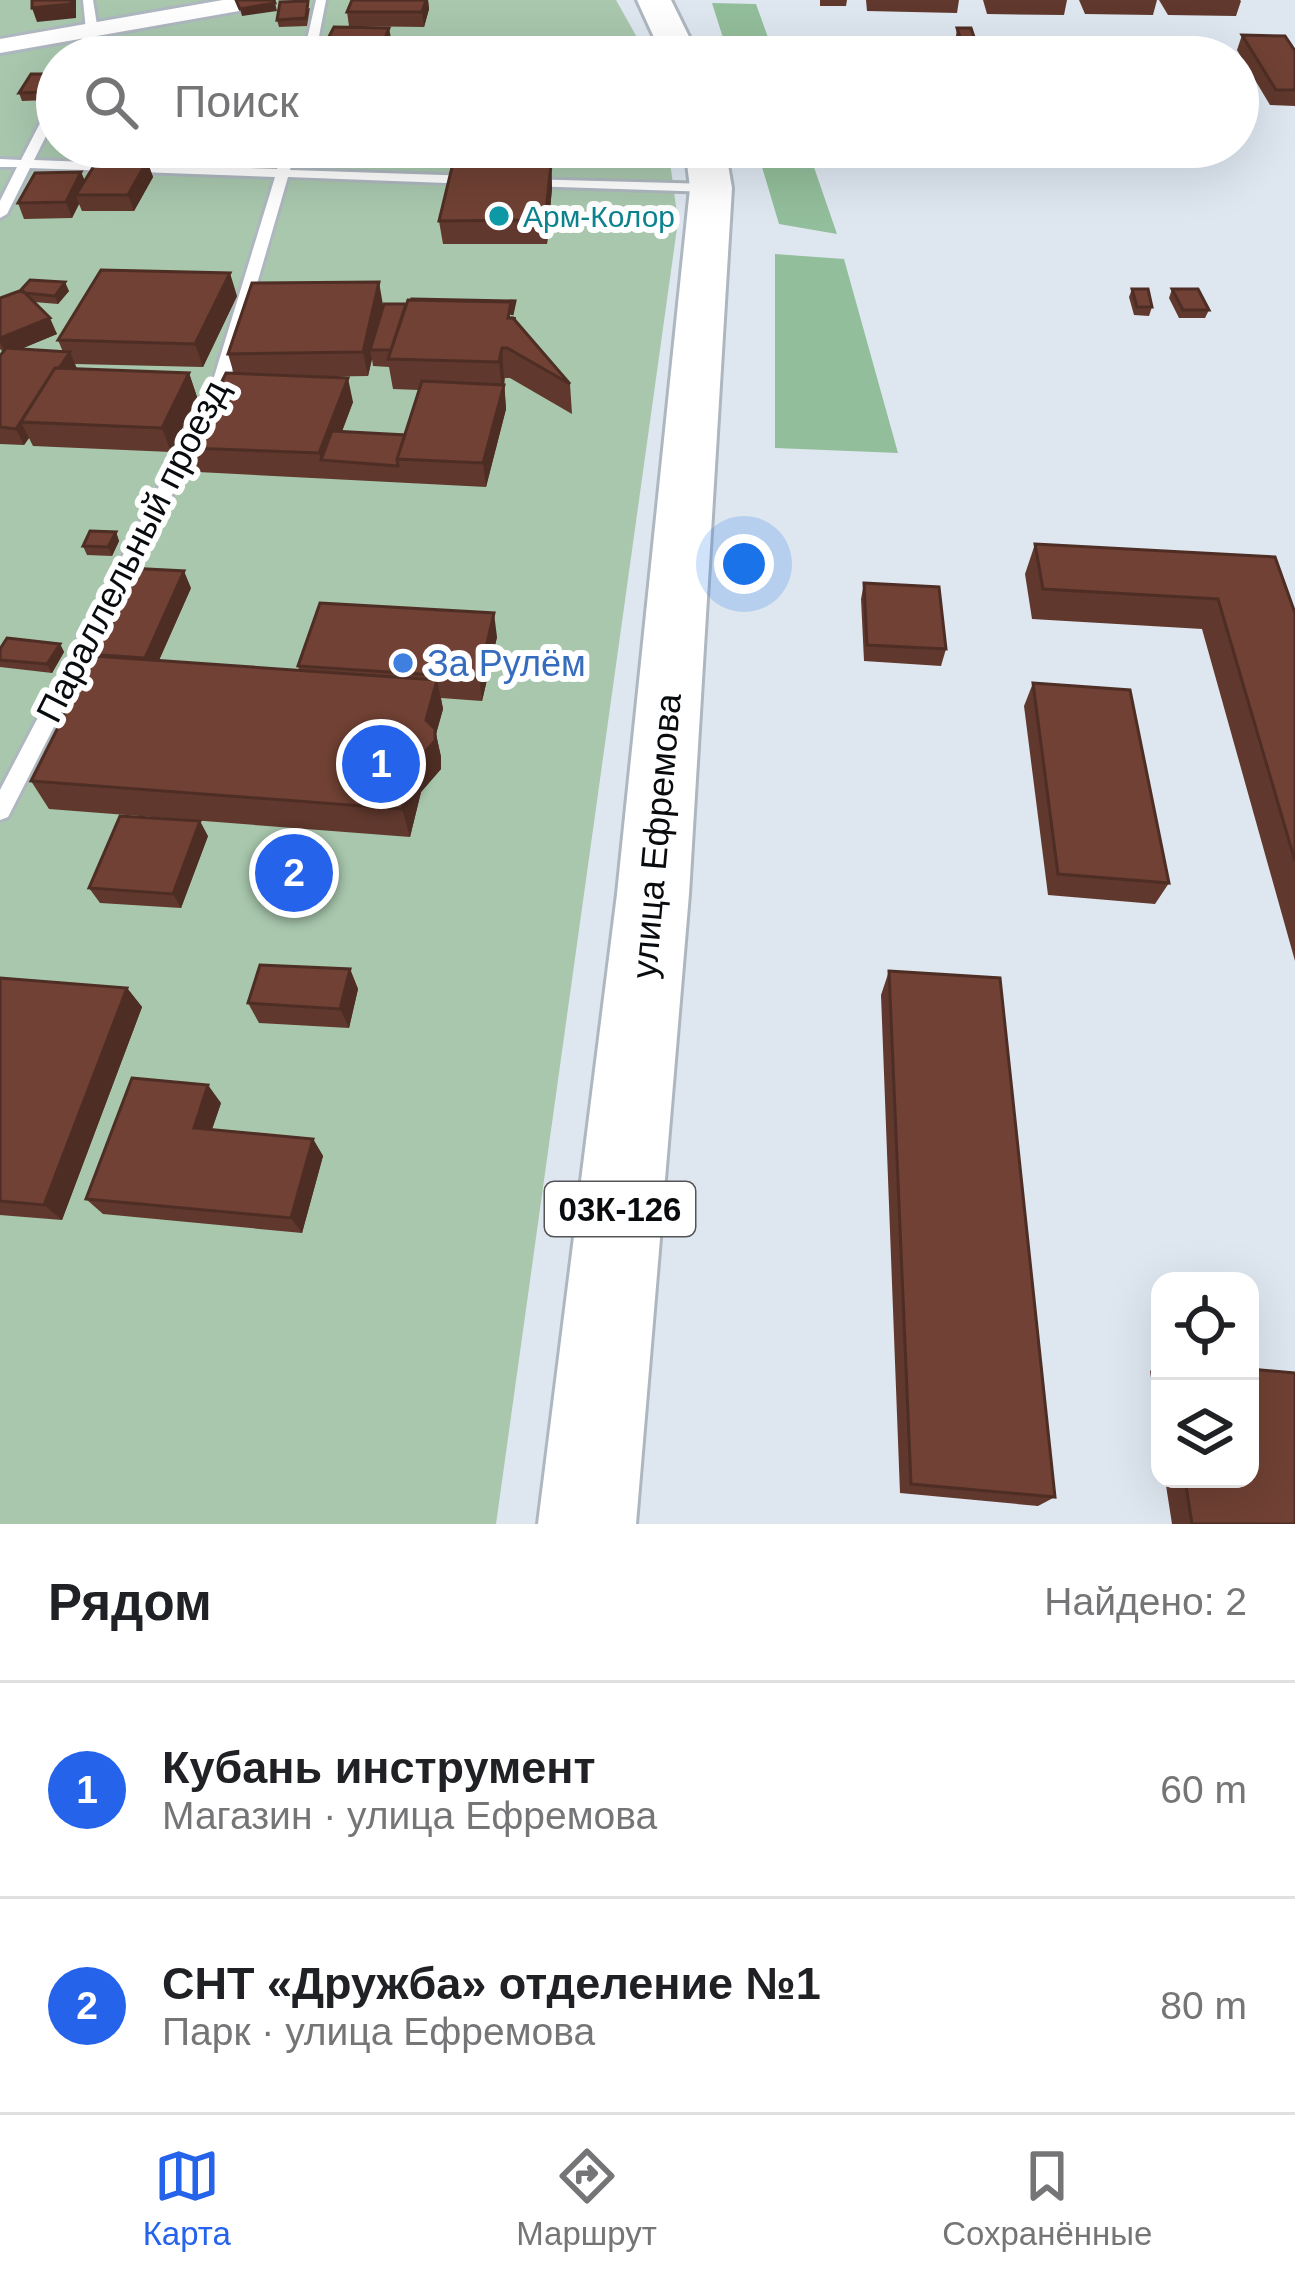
<!DOCTYPE html>
<html lang="ru">
<head>
<meta charset="utf-8">
<style>
  :root { --surface:#fff; --page:#f2f2f2; --text:#202124; --muted:#757577; --line:#e0e0e0; --accent:#2563eb }
  body { margin:0; font-family:Arial,sans-serif; background:var(--page); color:var(--text) }
  .controls { position:absolute; right:36px; bottom:36px; display:grid; overflow:hidden; border-radius:24px; box-shadow:0 12px 48px #0002 }
  .controls button { width:108px; height:108px; display:grid; place-items:center; padding:0; border:0; border-bottom:3px solid var(--line); background:var(--surface); color:var(--text); font:60px sans-serif }
  .you { position:absolute; left:744px; top:564px; width:42px; height:42px; margin:-30px; border:9px solid #fff; border-radius:50%; background:#1a73e8; box-shadow:0 0 0 18px #1a73e833 }
  .badge { display:grid; place-items:center; width:78px; height:78px; border-radius:50%; background:var(--accent); color:#fff; font-size:39px; font-weight:700 }
  .pin { position:absolute; translate:-50% -50%; border:6px solid #fff; box-shadow:0 3px 12px #0006 }
  .list { margin:0; padding:0; list-style:none }
  h2 { display:flex; justify-content:space-between; align-items:center; height:156px; margin:0; padding:0 48px; font-size:51px }
  h2 small { font-size:39px; font-weight:400; color:var(--muted) }
  .list li { display:grid; grid-template-columns:78px 1fr auto; gap:36px; align-items:center; box-sizing:border-box; height:216px; padding:0 48px; border-top:3px solid var(--line) }
  .list b { display:block; font-size:45px; white-space:nowrap }
  .list p { margin:0; font-size:39px; white-space:nowrap; color:var(--muted) }
  .list em { font-size:39px; font-style:normal; color:var(--muted) }
  .icon { flex:none; width:66px; height:66px; fill:none; stroke:currentColor; stroke-width:2; stroke-linecap:round; stroke-linejoin:round }
  .map { position:relative; flex:none; width:1295px; height:1524px; overflow:hidden }
  .search { position:absolute; background:var(--surface); box-shadow:0 12px 48px #0002; left:36px; right:36px; top:36px; height:132px; display:flex; align-items:center; gap:30px; box-sizing:border-box; padding:0 42px; border-radius:66px; color:var(--muted); font-size:45px }
  .sheet { height:588px; background:var(--surface) }
  nav { display:flex; justify-content:space-around; align-items:center; box-sizing:border-box; height:168px; border-top:3px solid var(--line); background:var(--surface); font-size:33px; color:var(--muted) }
  nav a { display:grid; justify-items:center; gap:6px }
  nav .on { color:var(--accent) }
  .map>svg:first-child { display:block }
</style>
</head>
<body>
<div class="map">
<svg width="1295" height="1524" viewBox="0 0 1295 1524">
  <rect width="100%" height="100%" fill="#dee7f0"/>
  <path fill="#a8c7ad" d="M0,0H616L648,57H57V147H668L678,221L496,1524H0Z"/>
  <path fill="#93be9b" d="M712,3L756,4L775,57H729Z
    M756,147H807L837,234L779,224Z
    M775,254L844,259L898,453L775,448Z"/>
  <g fill="none" stroke-linecap="round" stroke-linejoin="round">
    <g stroke="#aeb7bf" stroke-width="6">
      <path id="service" d="M83,0H93L98,31L85,57H73L86,31Z
        M316,0H326L315,57H303Z
        M57,98V114L34,160L277,169L284,147H296L290,170L473,176L480,180L473,184L288,177L227,387L8,817L0,820V790L211,387L275,177L30,168L7,214L0,218V201L17,167H0V159L21,160L51,102Z
        M523,179L711,184L718,188L711,192L528,186L523,185Z"/>
    </g>
    <g stroke="#aeb7bf" stroke-width="6">
      <path id="minor" d="M223,0H273L262,7L0,53V39Z"/>
    </g>
    <g stroke="#aeb7bf" stroke-width="6">
      <path id="primary" d="M637,0H671L699,57H663Z
        M685,147H725L732,188L689,894L636,1524H538L617,894L690,188Z"/>
    </g>
    <use href="#service" fill="#fff" fill-rule="evenodd"/>
    <use href="#minor" fill="#fff" fill-rule="evenodd"/>
    <use href="#primary" fill="#fff" fill-rule="evenodd"/>
  </g>
  <path fill="#60382d" fill-rule="evenodd" d="M352,0H428L429,9L424,27L349,26L347,12Z
    M820,0H847L846,6H820Z
    M866,0H959L957,13L867,11Z
    M983,0H1067L1064,15L987,14Z
    M1079,0H1157L1153,15L1085,14Z
    M1159,0H1240L1241,1L1236,16L1168,15Z
    M310,8L307,26L279,27L277,20Z
    M957,28L975,40L973,48L959,47L956,36Z
    M1242,35L1295,51V106L1270,105L1237,50Z
    M392,43L385,57H326L324,46Z
    M198,47L193,56H163L161,48Z
    M57,74V87L50,100L22,101L19,93Z
    M59,147H119L60,149Z
    M474,147H535L530,163L476,161Z
    M147,161L153,177L134,211H82L79,204L72,218L24,219L18,203L81,172L85,181Z
    M551,165L552,188L547,244H443L439,221Z
    M1132,289L1152,307L1149,316L1134,315L1129,297Z
    M1172,289L1209,310L1205,318H1179L1169,298Z
    M20,291H69L58,304L34,302L57,334L21,349L63,352L58,340L237,296L203,367L75,364L77,369L189,373L197,397L171,452L33,446L29,438L24,445L0,444V356L3,352L0,349V298Z
    M383,307L516,317V321L570,384L572,414L510,378H505L504,385L506,409L486,487L198,472L189,448L234,374L228,354ZM372,359L373,366L389,367L393,389L419,390L405,435L342,431L353,402L307,377L368,376Z
    M116,532L119,541L112,556L87,555L83,546Z
    M1035,544L1295,613V961L1202,629L1032,619L1025,574Z
    M864,583L946,649L941,666L864,661L861,599Z
    M191,588L159,660L299,670L298,666L497,637L482,701L441,698L443,709L436,734L441,757V769L421,792L410,837L49,809L31,781L91,664L86,654Z
    M60,644L64,652L52,673L0,667V649Z
    M1033,683L1169,883L1155,904L1048,895L1024,706Z
    M208,836L181,908L100,903L89,888Z
    M350,969L358,989L349,1028L259,1023L248,1003Z
    M889,971L1055,1497L1038,1506L900,1493L881,995Z
    M0,978L127,988L142,1007L62,1220L0,1215Z
    M221,1103L212,1129L313,1139L323,1156L302,1233L103,1214L86,1199Z
    M1160,1364V1443L1150,1371Z
    M1165,1479H1250L1295,1524H1172Z"/>
  <path fill="#4e2e24" d="M71,0H76V18L37,22L32,8Z
    M426,0H428L429,9L424,27L422,12Z
    M275,3L277,11L242,16L240,9Z
    M389,28L392,43L385,57H382L381,48Z
    M196,39L198,47L193,56L190,48Z
    M57,74V87L50,100L47,92Z
    M529,147H535L530,163Z
    M147,161L153,177L134,211L128,195Z
    M551,165L552,188L547,244L545,220Z
    M81,172L87,188L76,195L79,204L72,218L66,202Z
    M230,273L237,296L203,367L195,344Z
    M65,282L69,291L58,304L55,296Z
    M379,282L383,305L370,350L372,359L368,376L363,352Z
    M50,318L57,334L6,355L0,342V338Z
    M502,348L506,409L486,487L483,463L502,391L499,362Z
    M70,352L77,369L21,422L29,438L24,445L16,429Z
    M189,373L197,397L171,452L162,428Z
    M348,378L353,402L331,461L321,460L319,453Z
    M116,532L119,541L112,556L108,547Z
    M184,571L191,588L153,674L145,658Z
    M494,613L497,637L482,701L479,678Z
    M60,644L64,652L52,673L47,664Z
    M437,680L443,709L436,734L441,757V769L421,792L410,837L402,809Z
    M200,821L208,836L181,908L173,894Z
    M350,969L358,989L349,1028L340,1009Z
    M127,988L142,1007L62,1220L44,1205Z
    M208,1085L221,1103L207,1144L194,1128Z
    M313,1139L323,1156L302,1233L291,1218Z"/>
  <path fill="#704134" stroke="#4e2e24" stroke-width="3" d="M32,0H71V4L32,8Z
    M236,0H274L275,3L240,9Z
    M352,0H426L422,12H347Z
    M308,1L306,18L277,20L280,2Z
    M334,27L389,28L381,48L324,46Z
    M957,28H971L975,40H961Z
    M1242,35L1285,36L1295,51V90H1276Z
    M167,39H196L190,48H161Z
    M525,40V55L493,56L494,41Z
    M434,44H467L464,55H431Z
    M31,74H57L47,92L19,93Z
    M97,161H147L128,195H76Z
    M453,163L551,165L545,220L439,221Z
    M81,172L66,202L18,203L35,173Z
    M101,270L230,273L195,344L58,340Z
    M30,280L65,282L55,296L25,293L20,291Z
    M379,282L363,352L228,354L252,283Z
    M1132,289H1148L1152,307H1137Z
    M1172,289H1198L1209,310H1183Z
    M22,290L50,318L0,338V298Z
    M412,299L515,301L512,315L511,302L412,300Z
    M408,300L511,302L508,318H513L570,384L507,348H502L499,362L388,359Z
    M384,304H406L391,350H370Z
    M6,348L70,352L59,368H55L16,429L0,427V356Z
    M55,368L189,373L162,428L21,422Z
    M226,373L348,378L319,453L189,448Z
    M422,381L504,385L483,463L397,459Z
    M332,431L405,435L397,459L398,466L321,460Z
    M90,531L116,532L108,547L83,546Z
    M1035,544L1275,557L1295,613V861L1218,599L1043,589Z
    M128,568L184,571L145,658L86,654Z
    M864,583L939,587L946,649L867,645Z
    M320,603L494,613L479,678L298,666Z
    M7,638L60,644L47,664L0,660V649Z
    M94,656L437,680L426,720L435,729V741L414,764L402,809L31,781Z
    M1033,683L1130,690L1169,883L1058,874Z
    M120,816L200,821L173,894L89,888Z
    M260,965L350,969L340,1009L248,1003Z
    M889,971L1000,978L1055,1497L911,1484Z
    M0,978L127,988L44,1205L0,1201Z
    M132,1078L208,1085L194,1128L313,1139L291,1218L86,1199Z
    M1250,1369L1295,1373V1524H1192L1185,1479H1250Z"/>
  <circle fill="#0f9aa8" stroke="#fff" stroke-width="4.5" cx="499" cy="216" r="12"/>
  <circle fill="#3f7fe0" stroke="#fff" stroke-width="4.5" cx="403" cy="663" r="12"/>
  <g text-anchor="middle" dominant-baseline="central" stroke-width="12" stroke-linejoin="round" paint-order="stroke">
    <g font-size="30" fill="#0d838f" stroke="#fff" text-anchor="start">
      <text x="523" y="216">Арм-Колор</text>
    </g>
    <rect fill="#fff" stroke="#535556" stroke-width="3" x="545" y="1182" width="150" height="54" rx="9"/>
    <g font-size="33" font-weight="bold" fill="#090c0e">
      <text x="620" y="1209">03К-126</text>
    </g>
    <g font-size="36" fill="#090c0e" stroke="#fff">
      <text transform="translate(132 551) rotate(-63)">Параллельный проезд</text>
      <text transform="translate(656 836) rotate(-85)">улица Ефремова</text>
    </g>
    <g font-size="36" fill="#366cbe" stroke="#fff" text-anchor="start">
      <text x="427" y="663">За Рулём</text>
    </g>
  </g>
</svg>
<div class="controls">
<button><svg class="icon" aria-label="locate" viewBox="0 0 24 24"><circle cx="12" cy="12" r="6"/><path d="M12 2v4M12 18v4M2 12h4M18 12h4"/></svg></button>
<button><svg class="icon" aria-label="layers" viewBox="0 0 24 24"><path d="M12 4l9 5-9 5-9-5zM3 14l9 5 9-5"/></svg></button>
</div>
<div class="you"></div>
<div class="pin badge" style="left:381px;top:764px">1</div>
<div class="pin badge" style="left:294px;top:873px">2</div>
<div class="search"><svg class="icon" aria-label="search" viewBox="0 0 24 24"><circle cx="10" cy="10" r="6"/><path d="M15 15l6 6"/></svg>Поиск</div>
</div>
<section class="sheet">
<h2>Рядом<small>Найдено: 2</small></h2>
<ul class="list">
<li><span class="badge">1</span><div><b>Кубань инструмент</b><p>Магазин · улица Ефремова</p></div><em>60 m</em></li>
<li><span class="badge">2</span><div><b>СНТ «Дружба» отделение №1</b><p>Парк · улица Ефремова</p></div><em>80 m</em></li>
</ul>
</section>
<nav>
<a class="on"><svg class="icon" aria-label="map" viewBox="0 0 24 24"><path d="M3 6l6-2 6 2 6-2v14l-6 2-6-2-6 2zM9 4v14M15 6v14"/></svg>Карта</a>
<a><svg class="icon" aria-label="directions" viewBox="0 0 24 24"><path d="M12 3l9 9-9 9-9-9zM9 14v-3h6M13 9l2 2-2 2"/></svg>Маршрут</a>
<a><svg class="icon" aria-label="saved" viewBox="0 0 24 24"><path d="M7 4h10v16l-5-4-5 4z"/></svg>Сохранённые</a>
</nav>
</body>
</html>
